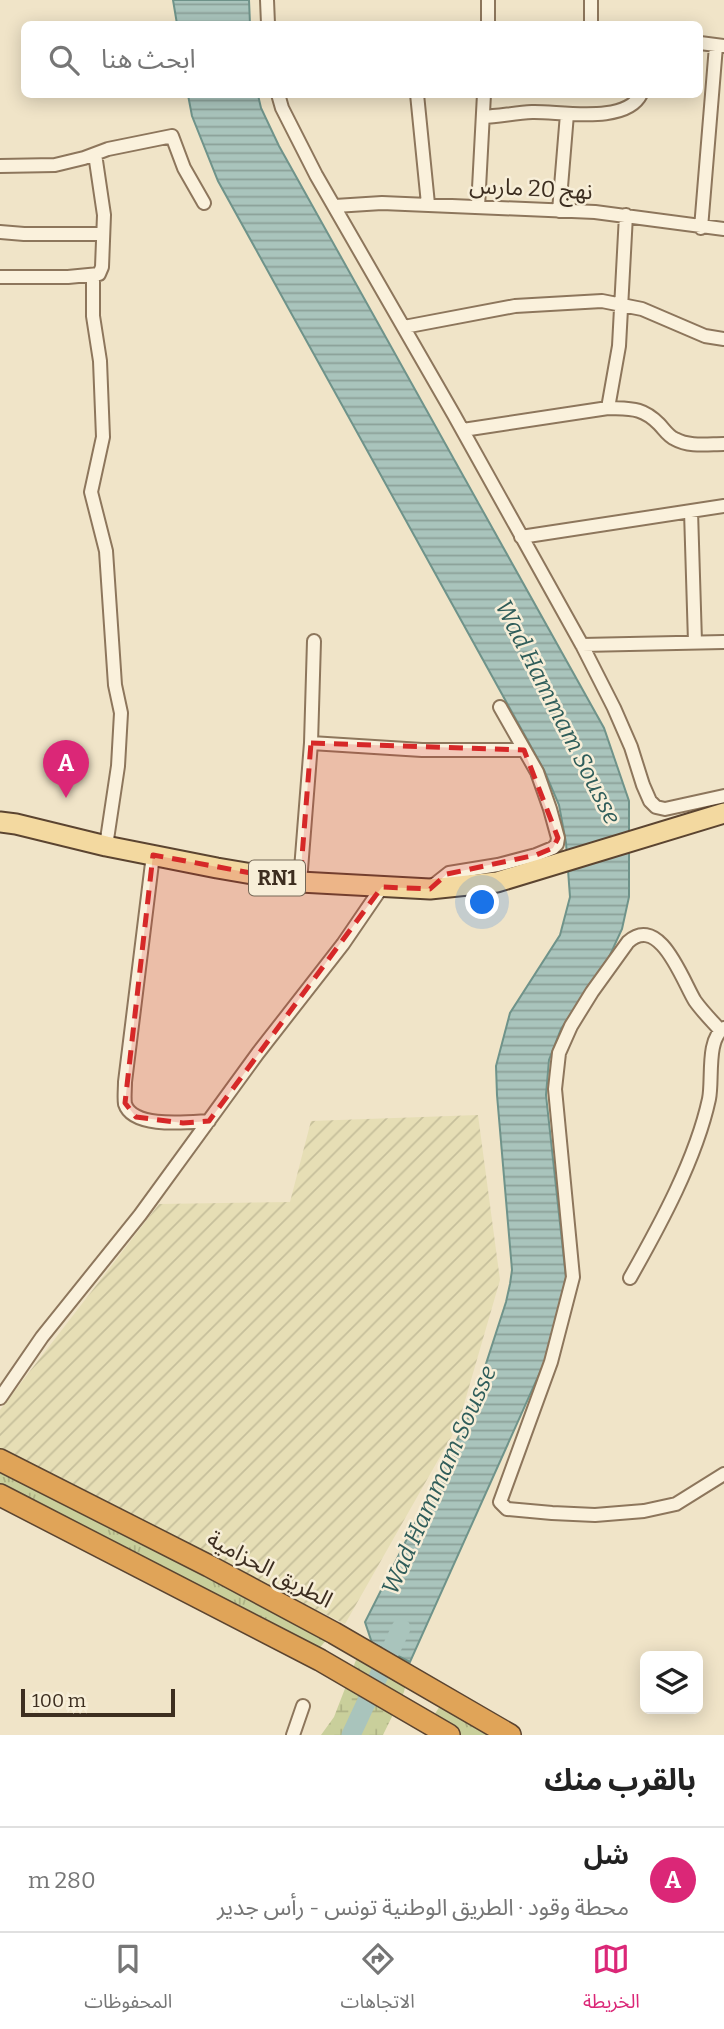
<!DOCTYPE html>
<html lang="ar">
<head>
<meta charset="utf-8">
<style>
  :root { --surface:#fff; --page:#f6f6f6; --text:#222; --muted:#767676; --line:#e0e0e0; --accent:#db2777 }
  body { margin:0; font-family:Bitter,"Noto Sans Arabic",serif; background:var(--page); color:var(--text); direction:rtl }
  .controls { position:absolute; right:21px; bottom:21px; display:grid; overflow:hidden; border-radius:10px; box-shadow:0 4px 18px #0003 }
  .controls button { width:63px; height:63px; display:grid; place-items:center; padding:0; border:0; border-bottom:2px solid var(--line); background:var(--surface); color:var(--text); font:35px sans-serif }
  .scale { position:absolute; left:21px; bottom:18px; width:154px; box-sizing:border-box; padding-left:7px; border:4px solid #3d2e20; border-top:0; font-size:19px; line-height:24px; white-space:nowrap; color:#3d2e20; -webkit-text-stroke:5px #f7eed8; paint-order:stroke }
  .you { position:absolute; left:483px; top:903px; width:24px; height:24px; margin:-18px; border:5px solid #fff; border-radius:50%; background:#1a73e8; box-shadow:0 0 0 10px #1a73e833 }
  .badge { display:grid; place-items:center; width:46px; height:46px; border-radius:50%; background:var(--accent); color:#fff; font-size:23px; font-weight:700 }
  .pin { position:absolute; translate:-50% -58px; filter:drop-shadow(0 2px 4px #0008) }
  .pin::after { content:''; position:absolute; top:37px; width:24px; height:21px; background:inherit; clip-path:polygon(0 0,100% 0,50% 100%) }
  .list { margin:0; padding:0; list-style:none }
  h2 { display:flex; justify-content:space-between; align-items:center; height:91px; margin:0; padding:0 28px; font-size:30px }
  h2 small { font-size:23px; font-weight:400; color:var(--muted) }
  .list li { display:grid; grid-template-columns:46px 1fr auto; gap:21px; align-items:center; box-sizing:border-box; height:105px; padding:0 28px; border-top:2px solid var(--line) }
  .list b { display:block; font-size:26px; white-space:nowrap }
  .list p { margin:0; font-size:23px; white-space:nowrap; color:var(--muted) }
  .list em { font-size:23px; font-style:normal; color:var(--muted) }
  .icon { flex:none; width:38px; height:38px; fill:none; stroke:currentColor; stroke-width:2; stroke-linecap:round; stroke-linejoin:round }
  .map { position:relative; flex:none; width:724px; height:1735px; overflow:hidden; direction:ltr }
  .search { position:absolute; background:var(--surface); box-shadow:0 4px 18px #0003; left:21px; right:21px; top:21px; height:77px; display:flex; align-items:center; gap:18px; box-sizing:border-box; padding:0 24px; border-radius:10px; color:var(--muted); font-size:26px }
  .sheet { height:196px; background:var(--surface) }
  nav { display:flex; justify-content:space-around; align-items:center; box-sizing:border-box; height:98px; border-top:2px solid var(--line); background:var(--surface); font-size:19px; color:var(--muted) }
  nav a { display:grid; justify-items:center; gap:4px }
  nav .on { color:var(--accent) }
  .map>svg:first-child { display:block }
</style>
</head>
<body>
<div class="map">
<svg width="724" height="1735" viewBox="0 0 724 1735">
  <defs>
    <pattern id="farmland-furrows" width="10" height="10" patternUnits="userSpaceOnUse" patternTransform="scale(1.75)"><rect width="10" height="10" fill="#e6deb5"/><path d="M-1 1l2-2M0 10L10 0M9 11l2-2" fill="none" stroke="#c6bf9b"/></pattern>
    <pattern id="grass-tufts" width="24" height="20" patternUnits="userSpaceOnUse" patternTransform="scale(1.75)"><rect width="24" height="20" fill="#c9cf9b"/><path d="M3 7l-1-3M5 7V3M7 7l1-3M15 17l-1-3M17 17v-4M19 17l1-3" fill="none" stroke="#aeb285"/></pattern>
    <pattern id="wetland-marsh" width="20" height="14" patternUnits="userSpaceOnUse" patternTransform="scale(1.75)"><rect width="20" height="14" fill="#c9cf9b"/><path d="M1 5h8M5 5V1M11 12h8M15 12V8" fill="none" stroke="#aeb285"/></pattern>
    <pattern id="water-rules" width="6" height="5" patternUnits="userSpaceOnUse" patternTransform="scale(1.75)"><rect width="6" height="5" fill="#a9c4bc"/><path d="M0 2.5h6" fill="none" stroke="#8ba098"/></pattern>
  </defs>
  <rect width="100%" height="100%" fill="#f0e4c8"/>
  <path fill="url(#farmland-furrows)" d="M478,1115L500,1280L458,1425L345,1624L0,1454V1410L159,1204L290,1202L311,1121Z"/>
  <path fill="url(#grass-tufts)" d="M0,1467L329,1637L316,1652L0,1487Z
    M443,1701L498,1735H461L433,1717Z"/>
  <path fill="url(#wetland-marsh)" d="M372,1643L410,1662L404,1692L383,1735H321L334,1717L356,1660Z"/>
  <path fill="url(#water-rules)" stroke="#6f938a" stroke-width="2" d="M173,0H249L250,24H177Z
    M188,95H258L261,108L279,146L604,728L629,801V897L622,929L610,955L561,1029L549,1060L546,1095L566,1278L546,1359L410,1662L372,1643L365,1622L469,1416L506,1302L510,1284L512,1270L497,1095L496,1066L510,1013L560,935L570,897L566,843L559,805L544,770L218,181L192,116Z"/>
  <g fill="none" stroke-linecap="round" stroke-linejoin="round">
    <path stroke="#a9c4bc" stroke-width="19" d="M351,1735L401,1628"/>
    <g stroke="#8d765c" stroke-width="16">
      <path id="street" d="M267,0L268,24
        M488,24V0
        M591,24V0
        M700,43L724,46
        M278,94L282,108L316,175L454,415L582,645L614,708L631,747L643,785L650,801L656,807L665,809L724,796
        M417,94L428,204
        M483,117C499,116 516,113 532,112C559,111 626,125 641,94
        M0,166L55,165L84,158L108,149L172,136L184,168L204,203
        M335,206L382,203L595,212L724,229
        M478,207L484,94
        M559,211L567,114
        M701,228L716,46
        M0,232L24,234H103
        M93,276V316L100,361L103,437L91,492L106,551L115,685L121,713L118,766L106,846
        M0,277H68L99,274L102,267L104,215L95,154
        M404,327L515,306L602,301L642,309L705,336L724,339
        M608,408C631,409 642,407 659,424C664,429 668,436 675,439C689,447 708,444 724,444
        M463,430L608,408L619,346L626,215
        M691,511L695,642
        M521,537L724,506
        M582,645L724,642
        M311,743L422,750H524
        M153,855L125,1082C125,1089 124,1098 125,1104C133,1129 189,1122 209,1121
        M300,882L311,743L314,641
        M430,888L449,873L498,865L536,855L553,848L557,844L558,838L550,809L537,772L500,707
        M720,1030C712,1021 702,1011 695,1001C683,982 660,913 628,942L592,992L571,1026L559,1053L555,1089L573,1277L551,1362L500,1502L507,1509L552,1513L595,1515L644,1511L676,1504L724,1474
        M630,1278C660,1225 696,1159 709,1099C713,1080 706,1039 724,1028
        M0,1398L42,1337L140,1215L258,1053L343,944L382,887
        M293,1735L303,1706"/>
    </g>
    <g stroke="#5b4430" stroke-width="23">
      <path id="primary" d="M0,822L16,824L106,846L217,868L300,882L430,889L497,882L724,813"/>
    </g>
    <g stroke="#5b4430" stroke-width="24">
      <path id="highway" d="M0,1460L209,1566L334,1633L510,1735
        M0,1495L320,1660L449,1735"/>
    </g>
    <use href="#street" stroke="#faf1dc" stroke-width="12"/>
    <use href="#primary" stroke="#f3d9a0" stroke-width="19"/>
    <use href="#highway" stroke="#e0a458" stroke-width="21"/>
  </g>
  <path fill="#d62828" fill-opacity="0.2" stroke="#d62828" stroke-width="5" stroke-dasharray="14 9" stroke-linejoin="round" d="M311,743L524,750L558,838L553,848L536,855L447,874L430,889L382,887L209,1121L183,1123L136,1117L125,1103L153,855L300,882Z"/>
  <g text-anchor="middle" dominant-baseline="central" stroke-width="5" stroke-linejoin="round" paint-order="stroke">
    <rect fill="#f7eed8" stroke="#756857" stroke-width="2" x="249" y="860.5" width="56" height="35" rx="5"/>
    <g font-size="21" font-weight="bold" fill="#3d2e20">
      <text x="277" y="878">RN1</text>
    </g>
    <g font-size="23" fill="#3d2e20" stroke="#f7eed8">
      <text transform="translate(531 188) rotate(3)">نهج 20 مارس</text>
      <text transform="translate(270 1569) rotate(28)">الطريق الحزامية</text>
    </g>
    <g font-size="24" font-style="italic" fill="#2f5d5a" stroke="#f7eed8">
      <text transform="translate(558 712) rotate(63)">Wad Hammam Sousse</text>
      <text transform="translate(439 1480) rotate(-66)">Wad Hammam Sousse</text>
    </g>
  </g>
</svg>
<div class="controls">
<button><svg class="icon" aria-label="layers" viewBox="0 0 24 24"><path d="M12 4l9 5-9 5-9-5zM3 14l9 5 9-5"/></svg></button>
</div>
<div class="scale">100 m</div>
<div class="you"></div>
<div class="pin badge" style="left:66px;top:798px">A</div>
<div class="search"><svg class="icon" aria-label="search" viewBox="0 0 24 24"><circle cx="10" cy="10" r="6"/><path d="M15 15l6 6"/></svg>ابحث هنا</div>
</div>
<section class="sheet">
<h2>بالقرب منك<small></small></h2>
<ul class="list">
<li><span class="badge">A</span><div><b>شل</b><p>محطة وقود · الطريق الوطنية تونس - رأس جدير</p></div><em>280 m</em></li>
</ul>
</section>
<nav>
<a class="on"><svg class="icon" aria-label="map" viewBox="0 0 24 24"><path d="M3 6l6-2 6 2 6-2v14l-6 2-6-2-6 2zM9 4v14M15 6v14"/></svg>الخريطة</a>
<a><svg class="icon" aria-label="directions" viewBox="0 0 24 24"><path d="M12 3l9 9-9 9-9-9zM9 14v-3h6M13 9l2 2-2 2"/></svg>الاتجاهات</a>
<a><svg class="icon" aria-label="saved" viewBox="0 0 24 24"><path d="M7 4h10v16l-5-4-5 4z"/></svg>المحفوظات</a>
</nav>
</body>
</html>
